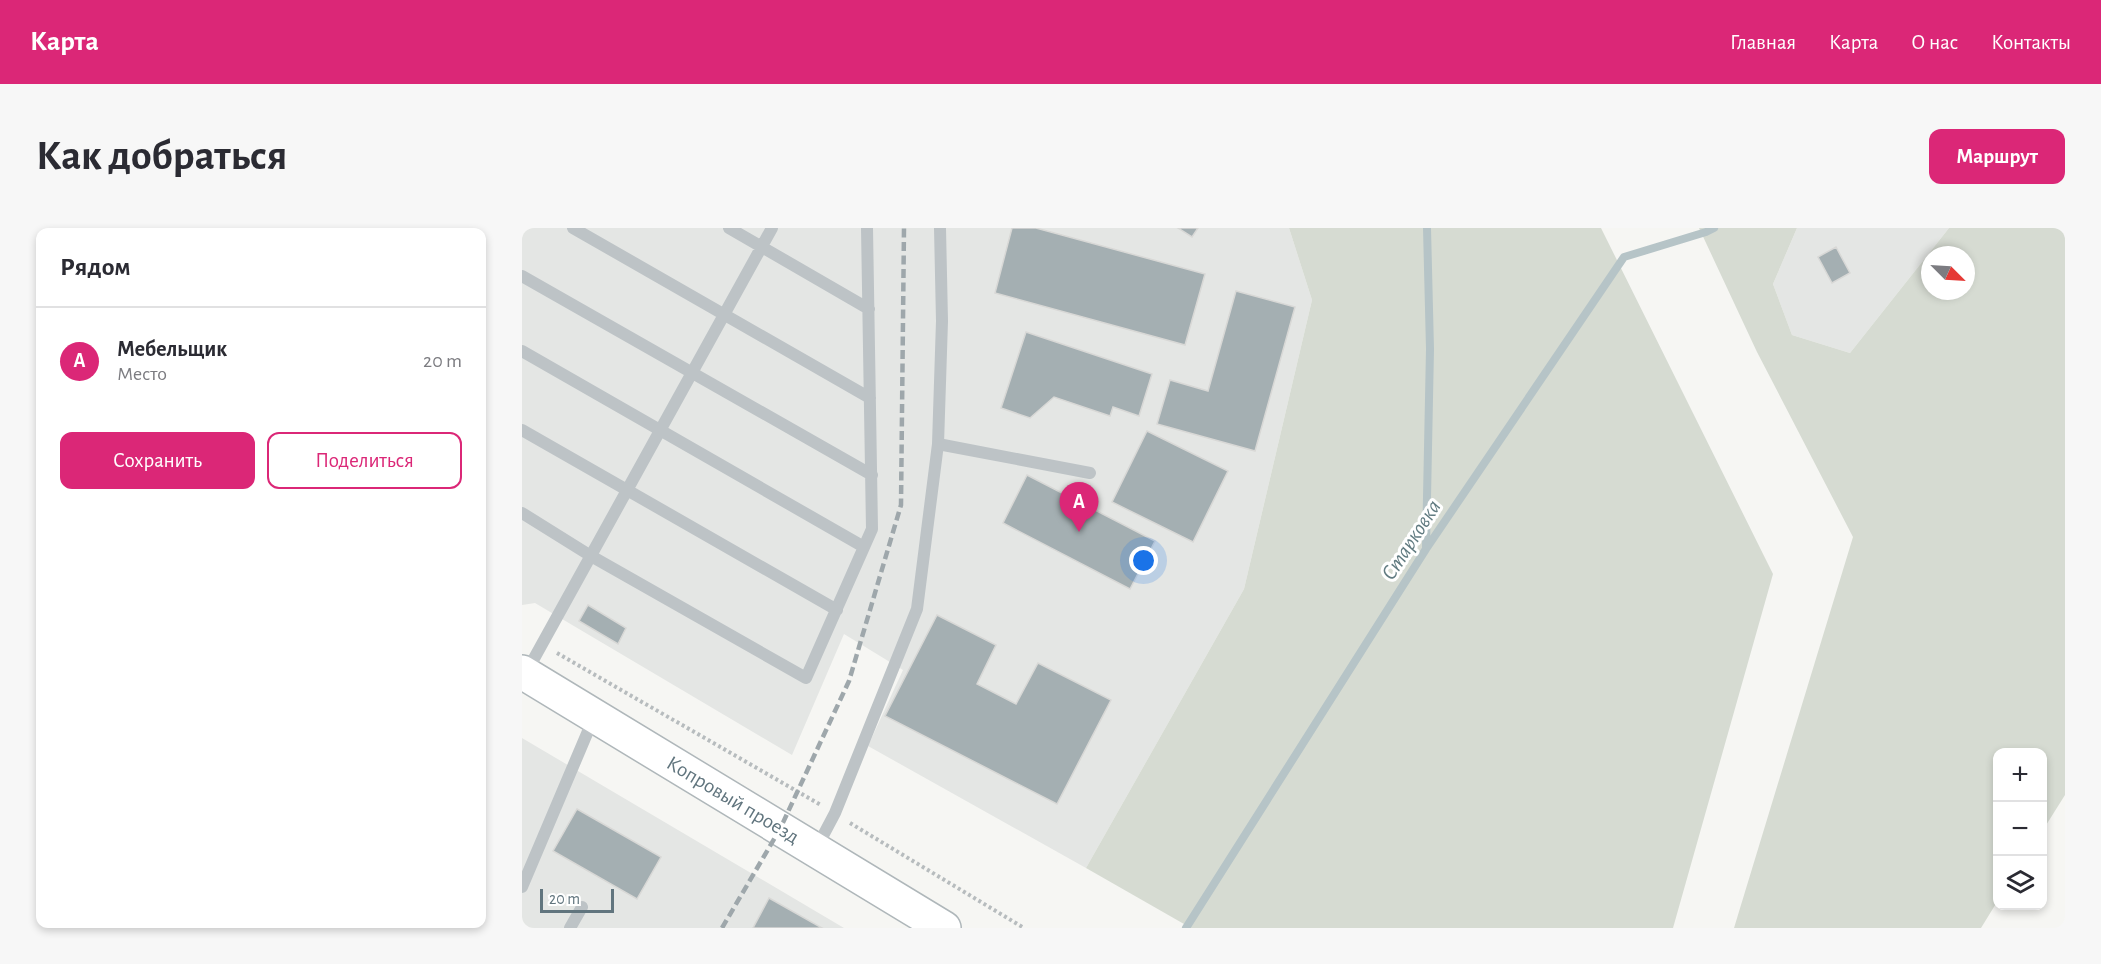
<!DOCTYPE html>
<html lang="ru">
<head>
<meta charset="utf-8">
<style>
  :root { --surface:#fff; --page:#f7f7f7; --text:#2b2b33; --muted:#7c7c81; --line:#e1e1e2; --accent:#db2777 }
  body { margin:0; font-family:"Alegreya Sans",sans-serif; background:var(--page); color:var(--text) }
  .controls { position:absolute; right:18px; bottom:18px; display:grid; overflow:hidden; border-radius:12px; box-shadow:0 3px 9px #0003 }
  .controls button { width:54px; height:54px; display:grid; place-items:center; padding:0; border:0; border-bottom:2px solid var(--line); background:var(--surface); color:var(--text); font:30px sans-serif }
  .compass { position:absolute; left:1399px; top:18px; width:54px; height:54px; border-radius:50%; background:var(--surface); box-shadow:0 3px 9px #0003; rotate:114deg }
  .scale { position:absolute; left:18px; bottom:15px; width:74px; box-sizing:border-box; padding-left:6px; border:3px solid #61757e; border-top:0; font-size:16px; line-height:21px; white-space:nowrap; color:#61757e; -webkit-text-stroke:4px #fff; paint-order:stroke }
  .you { position:absolute; left:622px; top:333px; width:21px; height:21px; margin:-15px; border:4px solid #fff; border-radius:50%; background:#1a73e8; box-shadow:0 0 0 9px #1a73e833 }
  .badge { display:grid; place-items:center; width:39px; height:39px; border-radius:50%; background:var(--accent); color:#fff; font-size:20px; font-weight:700 }
  .pin { position:absolute; translate:-50% -50px; filter:drop-shadow(0 2px 3px #0008) }
  .pin::after { content:''; position:absolute; top:32px; width:21px; height:18px; background:inherit; clip-path:polygon(0 0,100% 0,50% 100%) }
  .list { margin:0; padding:0; list-style:none }
  h2 { display:flex; justify-content:space-between; align-items:center; height:78px; margin:0; padding:0 24px; font-size:26px }
  h2 small { font-size:20px; font-weight:400; color:var(--muted) }
  .list li { display:grid; grid-template-columns:39px 1fr auto; gap:18px; align-items:center; box-sizing:border-box; height:108px; padding:0 24px; border-top:2px solid var(--line) }
  .list b { display:block; font-size:22px; white-space:nowrap }
  .list p { margin:0; font-size:20px; white-space:nowrap; color:var(--muted) }
  .list em { font-size:20px; font-style:normal; color:var(--muted) }
  .actions { display:flex; gap:12px; padding:18px 24px }
  .actions a { flex:1; padding:14px 0; border:2px solid var(--accent); border-radius:12px; text-align:center; font-size:21px; color:var(--accent) }
  .actions .main { background:var(--accent); color:#fff }
  .icon { flex:none; width:33px; height:33px; fill:none; stroke:currentColor; stroke-width:2; stroke-linecap:round; stroke-linejoin:round }
  .map { position:relative; flex:none; width:1543px; height:700px; overflow:hidden; border-radius:12px }
  header { display:flex; align-items:center; gap:36px; box-sizing:border-box; height:84px; padding:0 30px; background:var(--accent); color:#fff }
  header strong { font-size:28px }
  nav { display:flex; gap:33px; margin-inline-start:auto; font-size:21px }
  .intro { display:flex; align-items:center; justify-content:space-between; box-sizing:border-box; height:144px; padding:0 36px }
  h1 { margin:0; font-size:42px }
  .button { padding:15px 27px; border-radius:12px; background:var(--accent); color:#fff; font-size:21px; font-weight:700 }
  main { display:flex; gap:36px; padding:0 36px }
  aside { flex:1; background:var(--surface); border-radius:12px; box-shadow:0 3px 9px #0003 }
  .map>svg:first-child { display:block }
</style>
</head>
<body>
<header>
<strong>Карта</strong>
<nav><a>Главная</a><a>Карта</a><a>О нас</a><a>Контакты</a></nav>
</header>
<div class="intro"><h1>Как добраться</h1><a class="button">Маршрут</a></div>
<main>
<aside>
<h2>Рядом<small></small></h2>
<ul class="list">
<li><span class="badge">A</span><div><b>Мебельщик</b><p>Место</p></div><em>20 m</em></li>
</ul>
<div class="actions"><a class="main">Сохранить</a><a>Поделиться</a></div>
</aside>
<div class="map">
<svg width="1543" height="700" viewBox="0 0 1543 700">
  <rect width="100%" height="100%" fill="#f6f6f3"/>
  <path fill="#e4e6e4" d="M0,0H767L790,72L722,361L564,640L346,518L381,442L322,406L270,527L13,375L0,377Z
    M1275,0H1427L1328,125L1270,107L1251,56Z
    M0,510L322,700H0Z"/>
  <path fill="#d6dbd2" fill-rule="evenodd" d="M767,0H1079L1251,346L1151,700H669L564,640L722,361L790,72Z
    M1177,0H1275L1251,56L1270,107L1328,125L1427,0H1543V567L1521,602L1520,524H1476L1475,674L1459,700H1212L1331,309L1235,124ZM1408,27H1444V63H1408Z"/>
  <g fill="none" stroke-linecap="round" stroke-linejoin="round">
    <path stroke="#b6c4c7" stroke-width="8" d="M904,319L908,121L905,0
      M664,700L904,321L1102,29L1184,4L1192,0"/>
  </g>
  <path fill="#a4afb2" stroke="#d8d8d6" stroke-width="1.5" d="M490,0H514L683,46L663,117L473,65Z
    M656,0H676L670,9Z
    M1314,19L1328,45L1310,55L1296,29Z
    M714,63L773,79L733,223L635,196L648,152L686,163Z
    M504,104L630,146L617,188L591,179L588,188L532,169L508,190L479,180Z
    M625,203L706,243L671,314L590,274Z
    M505,247L633,313L608,361L481,295Z
    M66,377L104,400L96,416L57,393Z
    M415,387L474,417L455,456L494,476L516,435L589,472L535,576L363,488Z
    M55,581L139,629L115,671L31,623Z
    M247,670L300,700H231Z"/>
  <g fill="none" stroke-linecap="round" stroke-linejoin="round">
    <g stroke="#afb7ba" stroke-width="36">
      <path id="secondary" d="M0,444L422,700"/>
    </g>
    <path stroke="#b7bcbe" stroke-width="4" stroke-dasharray="3 3" stroke-linecap="butt" d="M35,425L299,577
      M328,595L502,700"/>
    <path stroke="#bdc3c6" stroke-width="12" d="M51,0L348,170
      M207,0L347,81
      M0,48L350,247
      M0,123L342,319
      M0,202L315,382
      M416,216L568,245
      M0,285L69,328L284,450L350,301L345,0
      M4,445L250,0
      M294,621L313,585L395,381L416,216L420,93L418,0
      M0,659L72,489
      M48,700L60,679"/>
    <use href="#secondary" stroke="#fff" stroke-width="33"/>
    <path stroke="#9ea7ab" stroke-width="4.5" stroke-dasharray="9 4.5" stroke-linecap="butt" d="M200,700L258,601L327,453L379,277L382,0"/>
  </g>
  <g text-anchor="middle" dominant-baseline="central" stroke-width="6" stroke-linejoin="round" paint-order="stroke">
    <g font-size="21" fill="#61757e" stroke="#fff">
      <text transform="translate(211 572) rotate(31)">Копровый проезд</text>
    </g>
    <g font-size="22" font-style="italic" fill="#617b81" stroke="#fff">
      <text transform="translate(889 312) rotate(-57)">Старковка</text>
    </g>
  </g>
</svg>
<div class="controls">
<button>+</button>
<button>−</button>
<button><svg class="icon" aria-label="layers" viewBox="0 0 24 24"><path d="M12 4l9 5-9 5-9-5zM3 14l9 5 9-5"/></svg></button>
</div>
<svg class="compass" viewBox="-18 -18 36 36"><path d="M0-13l5 13h-10z" fill="#e53935"/><path d="M0 13l5-13h-10z" fill="#7c7c81"/></svg>
<div class="scale">20 m</div>
<div class="you"></div>
<div class="pin badge" style="left:557px;top:304px">A</div>
</div>
</main>
</body>
</html>
